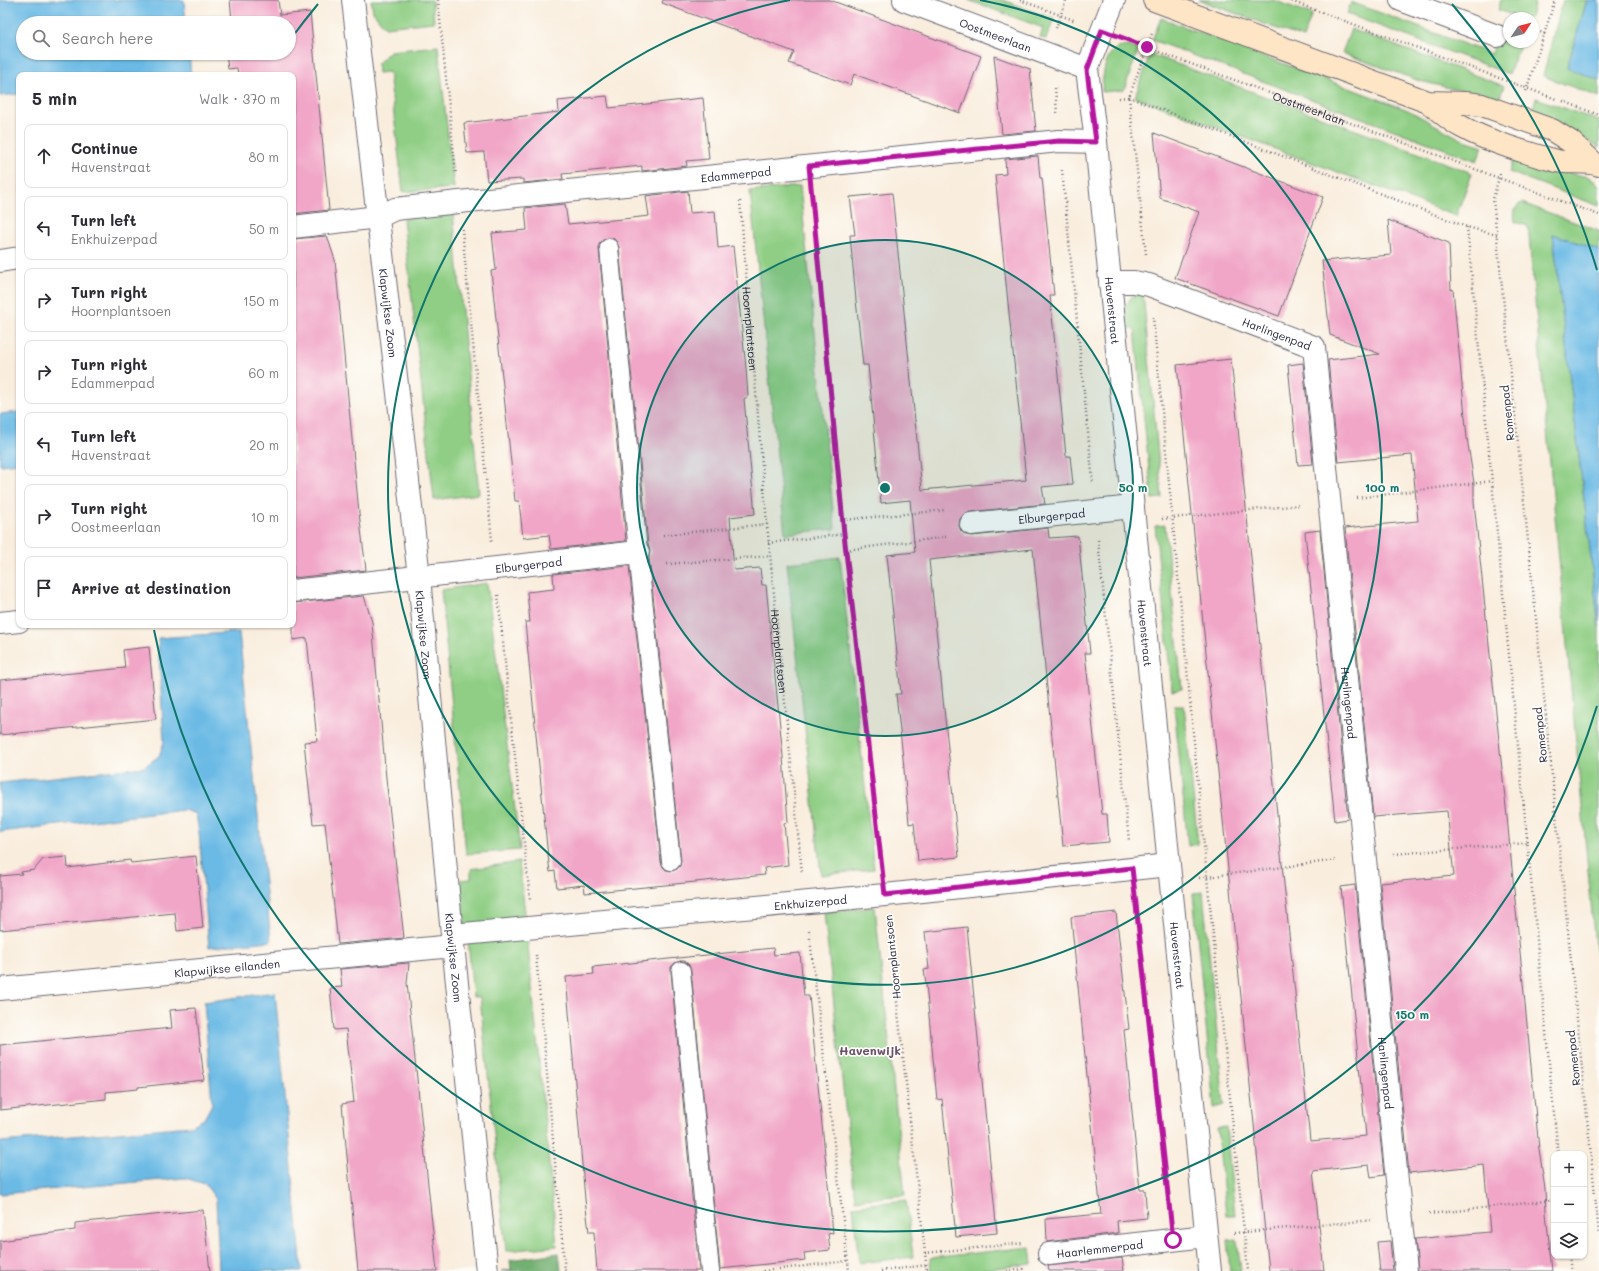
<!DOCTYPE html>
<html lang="en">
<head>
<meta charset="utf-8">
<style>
  :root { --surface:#fff; --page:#f2f2f3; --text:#2b2b33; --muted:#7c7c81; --line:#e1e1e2 }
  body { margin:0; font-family:Mali,sans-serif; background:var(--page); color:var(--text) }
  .controls { position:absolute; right:12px; bottom:12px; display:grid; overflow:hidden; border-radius:8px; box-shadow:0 1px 3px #0004 }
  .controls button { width:36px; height:36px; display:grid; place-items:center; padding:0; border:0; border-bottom:1px solid var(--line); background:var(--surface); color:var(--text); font:20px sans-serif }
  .compass { position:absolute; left:1503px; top:12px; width:36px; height:36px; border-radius:50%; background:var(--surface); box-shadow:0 1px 3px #0004; rotate:55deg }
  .stop { position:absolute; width:12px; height:12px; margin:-9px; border:3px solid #b5179e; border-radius:50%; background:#fff }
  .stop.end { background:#b5179e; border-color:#fff; box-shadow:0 1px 4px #0008 }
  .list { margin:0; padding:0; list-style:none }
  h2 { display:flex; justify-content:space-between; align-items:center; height:52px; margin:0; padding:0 16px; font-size:17px }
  h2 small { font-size:13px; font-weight:400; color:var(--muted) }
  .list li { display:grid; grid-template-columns:26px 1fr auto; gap:12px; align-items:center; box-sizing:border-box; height:64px; margin:0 8px 8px; padding:0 8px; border:1px solid var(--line); border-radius:8px }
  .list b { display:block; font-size:15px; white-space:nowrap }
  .list p { margin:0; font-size:13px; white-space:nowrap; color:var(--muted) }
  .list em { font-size:13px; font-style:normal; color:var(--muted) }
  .icon { flex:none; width:22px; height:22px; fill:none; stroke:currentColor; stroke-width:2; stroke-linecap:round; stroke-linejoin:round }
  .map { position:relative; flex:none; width:1599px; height:1271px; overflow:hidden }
  .search { position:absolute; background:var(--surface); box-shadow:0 1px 3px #0004; left:16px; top:16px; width:280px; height:44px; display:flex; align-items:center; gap:10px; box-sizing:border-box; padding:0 14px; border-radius:22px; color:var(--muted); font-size:15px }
  .panel { position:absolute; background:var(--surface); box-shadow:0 1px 3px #0004; left:16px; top:72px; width:280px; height:556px; border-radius:8px }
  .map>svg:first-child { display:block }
</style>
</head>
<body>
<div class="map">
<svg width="1599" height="1271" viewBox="0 0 1599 1271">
  <rect width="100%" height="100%" fill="#fdfcf7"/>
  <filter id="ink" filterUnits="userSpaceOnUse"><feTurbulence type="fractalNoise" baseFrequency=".025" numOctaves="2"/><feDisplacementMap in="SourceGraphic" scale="8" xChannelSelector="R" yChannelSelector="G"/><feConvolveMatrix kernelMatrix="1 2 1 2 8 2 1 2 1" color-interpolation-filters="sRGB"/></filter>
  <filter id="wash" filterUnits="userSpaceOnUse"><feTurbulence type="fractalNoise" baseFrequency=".012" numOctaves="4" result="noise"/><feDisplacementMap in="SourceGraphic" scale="16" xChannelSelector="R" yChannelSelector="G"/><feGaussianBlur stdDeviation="0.9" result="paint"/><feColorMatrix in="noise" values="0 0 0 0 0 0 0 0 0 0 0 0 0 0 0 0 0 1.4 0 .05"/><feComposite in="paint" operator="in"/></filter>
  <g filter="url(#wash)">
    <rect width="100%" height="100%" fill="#f9eddd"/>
    <path fill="#8fce84" stroke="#587860" d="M371,0H432L434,22L385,27L373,12Z
      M968,0H1002L1054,19L1046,39L1040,38L1043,28Z
      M1199,0H1273L1312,14L1303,38Z
      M1501,0H1535L1531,18H1521L1498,10Z
      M1563,0H1587L1567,68L1599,80V97L1543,76Z
      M1351,2L1491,54L1494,44L1498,45L1505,26L1509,27V42H1521L1509,74L1347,14Z
      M1161,18L1408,110L1461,139L1483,146L1477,161L1152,40Z
      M1351,29L1504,86L1498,102L1479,95L1420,81L1342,53Z
      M438,46L454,188L403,192L389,72L378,73L377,64L390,51Z
      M1129,46L1138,50L1124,90L1102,92C1102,81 1104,58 1114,50C1118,47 1124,47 1129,46Z
      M1150,54L1472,173L1456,216L1135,97Z
      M1536,98L1599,121V147L1568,130L1531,114Z
      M1514,158L1544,168L1589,177L1599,185V206L1509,172Z
      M800,186L835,529L785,534L750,191Z
      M1522,203L1599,231V250L1553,234L1599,627V989L1528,226L1515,222C1514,214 1513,207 1522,203Z
      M453,212L479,494L434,500L403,219Z
      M1143,293L1162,498L1152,499L1135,329L1126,330L1125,307L1132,296Z
      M1165,525L1182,689L1172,691L1155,526Z
      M840,557L874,869L821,875L787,563Z
      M487,583L520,850L466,854L441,590Z
      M1174,705H1184L1198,844L1188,846Z
      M519,862L526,921L465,927L460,880L471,879V869Z
      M1203,892L1224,1105L1214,1108L1193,893Z
      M875,907L905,1195L855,1200L824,912Z
      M527,936L557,1246L506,1251L480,997H473L468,941Z
      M1226,1127L1235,1215H1226L1217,1128Z
      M906,1200L913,1257L859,1263L853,1206Z
      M1237,1239L1241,1271H1230L1227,1240Z
      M1030,1247L1032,1264L971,1271H931L930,1258Z"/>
    <path fill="#73b172" stroke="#4a6a56" d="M559,1253L561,1271H501L511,1270L510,1260Z"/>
    <path fill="#6abae5" stroke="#466e90" d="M0,0H184L186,23H23V53H189L191,75H19V94L0,96Z
      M1587,0H1599V80L1567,68Z
      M1553,234L1599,250V627Z
      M19,412V463L0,465V414Z
      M239,632L271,941L209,947L199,833L196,814L184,810L0,832V783L144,767L159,756L164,742L158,638Z
      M275,992L302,1271H219L216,1199L205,1184L185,1178L0,1194V1142L191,1126L204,1119L212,1104L204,1002Z"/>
    <g id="blocks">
      <path fill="#f1a6c7" d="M230,0H278L280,15L310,12L329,210L293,214V75H238L237,68L228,69L226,53H289V23H223V21L232,20Z
        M663,0H830L981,56L960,113L854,74L850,85L789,63L794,52L662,3Z
        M994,56L1030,69L1036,131L1002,134Z
        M607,96L609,108L703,98L709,159L686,161L687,166L642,171V166L562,174L563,179L523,183V179L487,181L484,152L467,153L464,123L559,112L558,101Z
        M1154,133L1323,197L1279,316L1175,278L1199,212L1160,198Z
        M1038,156L1040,178H1042L1054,295H1050L1066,456H1070L1073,484L1042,487L1045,504L969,512L964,514L960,519L959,526L961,531L966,535L972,536L1048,528L1049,538L1078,536L1090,653H1085L1102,814H1107L1109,842L1063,846L1033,549L929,560L959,857L918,861L914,823L909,824L903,758L896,694H901L887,555L915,552L910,500L881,503L868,365H863L856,300L850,235H855L850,197L892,193L922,490L1026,480L995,175L1006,174L1005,159Z
        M688,191L690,213L715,211L718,248L733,246L746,368L748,396L744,399L755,514L730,517L734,570L760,568L762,585H766L783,757L788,822L784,823L788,865L764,868L765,875L585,893L584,885L557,888L555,871L550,872L547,847L525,622H530L527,592L554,589L553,574L629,566L661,862L663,867L666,870L672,871L677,869L680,866L681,860L649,557L650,551L648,544L619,247L617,242L613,238H608L603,240L599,244V249L626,541L551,549L549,535L523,538L519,501H515L491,271L496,270L492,233L527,230L525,208L565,204L568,224L623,219L649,216L646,196Z
        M1388,220L1449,243L1451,290L1453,289L1467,438L1474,483V502L1507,817L1539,1149L1545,1189L1546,1213L1552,1271H1418L1415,1239L1490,1232L1484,1165L1409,1173L1380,883L1454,876L1447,811L1373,817L1345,528L1418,521L1412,455L1338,462L1328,360L1380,354L1330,335L1322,261L1391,255Z
        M327,236L335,260L359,513L366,570L293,578V239Z
        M1231,359L1310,1141L1366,1136L1341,887L1355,885L1384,1175L1371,1177L1369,1165L1313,1171L1324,1271H1269L1214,732L1177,365Z
        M1303,363L1313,464L1298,465L1288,365Z
        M1320,530L1348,819L1335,821L1305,532Z
        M364,596L372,622L386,778L404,938L338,944L325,823L313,824L304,742L317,741L307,638L293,640V603Z
        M149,647L156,719L0,735V680L125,668L123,650Z
        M196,856L203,928L177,931L175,913L0,930V876L22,874L21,872L34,870L43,859L67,857L68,868L130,860L131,863Z
        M1116,912L1129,1029L1124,1030L1135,1142L1140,1190H1145L1147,1218L1117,1221L1118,1233L1047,1242L1046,1219L1101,1214L1071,917Z
        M967,927L997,1233L956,1237L942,1099L937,1100L926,984L924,970L929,969L925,932Z
        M773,948L774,955L800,953L804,996H809L833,1233L828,1234L830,1250L804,1253L805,1260L720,1269L691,970L689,965L685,961H680L675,963L671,967V972L699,1271H597L594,1232H589L585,1199L566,977L594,974L593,967Z
        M409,963L407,983L437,1271H358L342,1104L354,1102L350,1065L346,1029L334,1030L330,988L342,987L340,969Z
        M196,1008L204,1080L138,1087V1089L106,1092V1099L0,1110V1045L172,1028L170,1010Z
        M203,1210L210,1271H0V1241L14,1239V1238L75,1230V1223Z
        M1390,1241L1393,1271H1380L1377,1242Z
        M1122,1258L1124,1271H1049L1048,1266Z"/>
    </g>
  </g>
  <g filter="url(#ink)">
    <use href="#blocks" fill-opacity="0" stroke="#6d6974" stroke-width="1"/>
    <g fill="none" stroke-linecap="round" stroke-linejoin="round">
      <g stroke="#6d6974" stroke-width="20">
        <path id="lane" d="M609,248L638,552L671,861
          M681,971L710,1271"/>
      </g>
      <g stroke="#6d6974" stroke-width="24">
        <g id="street">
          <path id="s3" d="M353,0L419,577L452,935L487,1271"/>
          <path id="s4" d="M904,0L1087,69"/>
          <path id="s5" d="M1114,0L1087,69L1096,142L1210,1271"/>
          <path d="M1401,0L1497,36"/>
          <path id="s6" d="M293,227L378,217L395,209L459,202L1059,141L1096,142"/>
          <path d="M0,261L19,258"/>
          <path id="s7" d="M1110,282H1134L1149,285L1314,347L1406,1271"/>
          <path id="s8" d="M971,524L1133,507"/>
          <path id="s9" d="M293,591L638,552"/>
          <path d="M0,623L19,621"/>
          <path id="s10" d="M452,935L885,895L1169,865"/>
          <path id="s11" d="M0,989L453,946"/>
          <path id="s12" d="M1049,1254L1206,1236"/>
        </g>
      </g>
      <g stroke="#6d6974" stroke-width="24">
        <path id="secondary" d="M1154,0L1428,102C1439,110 1450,121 1462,127C1487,141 1529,154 1557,161C1571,164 1586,160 1599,165
          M1428,102L1466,103L1482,105L1552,130L1571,142L1594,163"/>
      </g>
      <g stroke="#6d6974" stroke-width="2.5" stroke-dasharray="1 3" stroke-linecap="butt">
        <path d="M438,0L456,175"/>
        <path d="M1020,0L1076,21"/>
        <path d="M1288,0L1556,99"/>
        <path d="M1056,28L1066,0"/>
        <path d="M1533,29L1545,34"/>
        <path id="s1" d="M1129,41L1599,215"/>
        <path d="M1055,88L1057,113"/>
        <path d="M1526,91L1555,0"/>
        <path d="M1129,97L1467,227L1497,235"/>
        <path d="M1119,98L1129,97"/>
        <path d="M1563,101L1599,115"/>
        <path d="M1062,170L1093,483"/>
        <path d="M1500,174L1493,199L1599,1234"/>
        <path d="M812,194L844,534L882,868"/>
        <path id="s2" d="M740,201L767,524L802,873"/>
        <path d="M1467,227L1558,1154"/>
        <path d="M462,229L492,541"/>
        <path d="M1146,254L1129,97L1153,31"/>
        <path d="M1153,317L1207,877L1248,1271"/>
        <path d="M1357,498L1492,481"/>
        <path d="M1162,519L1300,505"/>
        <path d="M843,520L946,510"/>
        <path d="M663,535L767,524"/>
        <path d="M1098,540L1129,841"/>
        <path d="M768,543L844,534"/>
        <path d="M846,550L946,537"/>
        <path d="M667,564L770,556"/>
        <path d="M498,595L530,899"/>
        <path d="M1394,854L1527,843"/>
        <path d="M1199,878L1337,860"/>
        <path d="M1135,898L1169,1211"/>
        <path d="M888,922L927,1271"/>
        <path d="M809,930L849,1271"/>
        <path d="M536,955L565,1271"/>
        <path d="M1429,1214L1554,1200"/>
        <path d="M1234,1233L1373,1220"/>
        <path d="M925,1253L1024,1243"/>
        <path d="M1569,1256L1571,1271"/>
        <path d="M763,1271L847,1261"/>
        <path d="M881,1271L927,1265"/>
        <path d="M1007,1271L1025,1269"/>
      </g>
      <use href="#lane" stroke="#fff" stroke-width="18"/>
      <use href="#street" stroke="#fff" stroke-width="22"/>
      <use href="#secondary" stroke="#fde5c5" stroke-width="22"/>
    </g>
  </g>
  <g fill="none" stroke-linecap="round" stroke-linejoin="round" filter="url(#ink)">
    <path stroke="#b5179e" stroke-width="5" d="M1147,47L1102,30L1087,70L1096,142L1059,141L809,166L844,534L885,895L1132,868L1173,1240"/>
  </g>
  <circle cx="885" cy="488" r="248" fill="#0f766e" fill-opacity=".12"/>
  <g fill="none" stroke="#0f766e" stroke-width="2">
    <circle cx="885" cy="488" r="248"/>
    <path d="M980 0A497 497 0 1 1 790 0"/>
    <path d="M1597 706A745 745 0 0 1 154 630M290 40A745 745 0 0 1 318 4M1452 4A745 745 0 0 1 1597 270"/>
  </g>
  <g text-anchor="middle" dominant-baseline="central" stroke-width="3.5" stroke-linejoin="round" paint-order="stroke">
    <g font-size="11" fill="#22223b" stroke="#fdfcf7">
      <text stroke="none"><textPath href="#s4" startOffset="98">Oostmeerlaan</textPath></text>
      <text stroke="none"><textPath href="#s1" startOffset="192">Oostmeerlaan</textPath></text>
      <text stroke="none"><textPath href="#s6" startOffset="447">Edammerpad</textPath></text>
      <text stroke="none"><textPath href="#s5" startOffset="317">Havenstraat</textPath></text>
      <text stroke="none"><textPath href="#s3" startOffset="315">Klapwijkse Zoom</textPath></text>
      <text stroke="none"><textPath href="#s2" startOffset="128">Hoornplantsoen</textPath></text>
      <text stroke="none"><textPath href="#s7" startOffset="176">Harlingenpad</textPath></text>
      <text transform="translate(1507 413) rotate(-96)">Romenpad</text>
      <text stroke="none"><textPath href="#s8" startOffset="81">Elburgerpad</textPath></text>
      <text stroke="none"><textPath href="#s9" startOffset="237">Elburgerpad</textPath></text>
      <text stroke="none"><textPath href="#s5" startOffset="641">Havenstraat</textPath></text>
      <text stroke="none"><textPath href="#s3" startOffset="639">Klapwijkse Zoom</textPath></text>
      <text stroke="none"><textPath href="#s2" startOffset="452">Hoornplantsoen</textPath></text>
      <text stroke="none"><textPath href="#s7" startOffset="573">Harlingenpad</textPath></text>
      <text transform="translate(1540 735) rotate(-96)">Romenpad</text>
      <text stroke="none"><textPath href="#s10" startOffset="360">Enkhuizerpad</textPath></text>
      <text stroke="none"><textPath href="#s5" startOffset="965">Havenstraat</textPath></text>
      <text transform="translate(892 957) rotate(-96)">Hoornplantsoen</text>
      <text stroke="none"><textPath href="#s3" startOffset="963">Klapwijkse Zoom</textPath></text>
      <text stroke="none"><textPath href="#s11" startOffset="228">Klapwijkse eilanden</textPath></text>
      <text transform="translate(1573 1058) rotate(-96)">Romenpad</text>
      <text stroke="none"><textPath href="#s7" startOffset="945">Harlingenpad</textPath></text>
      <text stroke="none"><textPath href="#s12" startOffset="51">Haarlemmerpad</textPath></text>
    </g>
    <g font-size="12" font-weight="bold" fill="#6a506c" stroke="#fdfcf7">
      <text x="870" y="1050">Havenwijk</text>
    </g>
  </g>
  <circle cx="885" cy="488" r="6" fill="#0f766e" stroke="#fdfcf7" stroke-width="2"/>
  <g font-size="12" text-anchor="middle" font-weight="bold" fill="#0f766e" stroke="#fdfcf7" stroke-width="3.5" stroke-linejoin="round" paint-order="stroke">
    <text x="1133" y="492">50 m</text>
    <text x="1382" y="492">100 m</text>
    <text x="1412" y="1019">150 m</text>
  </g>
</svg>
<div class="controls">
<button>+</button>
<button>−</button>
<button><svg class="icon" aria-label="layers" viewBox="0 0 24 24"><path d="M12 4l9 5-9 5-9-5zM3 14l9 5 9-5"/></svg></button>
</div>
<svg class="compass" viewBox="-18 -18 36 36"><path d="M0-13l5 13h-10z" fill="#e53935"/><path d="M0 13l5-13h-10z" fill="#7c7c81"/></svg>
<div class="stop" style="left:1173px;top:1240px"></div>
<div class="stop end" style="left:1147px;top:47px"></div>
<div class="search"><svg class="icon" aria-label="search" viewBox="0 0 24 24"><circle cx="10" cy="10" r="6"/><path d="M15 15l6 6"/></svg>Search here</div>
<section class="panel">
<h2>5 min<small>Walk · 370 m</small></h2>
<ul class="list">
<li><svg class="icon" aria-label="ahead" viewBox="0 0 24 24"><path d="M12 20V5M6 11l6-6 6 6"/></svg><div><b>Continue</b><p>Havenstraat</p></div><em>80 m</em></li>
<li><svg class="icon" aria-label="left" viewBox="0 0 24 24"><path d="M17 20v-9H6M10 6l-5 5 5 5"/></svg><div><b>Turn left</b><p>Enkhuizerpad</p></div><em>50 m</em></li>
<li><svg class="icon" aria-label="right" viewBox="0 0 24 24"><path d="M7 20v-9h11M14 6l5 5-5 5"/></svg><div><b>Turn right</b><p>Hoornplantsoen</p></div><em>150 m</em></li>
<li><svg class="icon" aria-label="right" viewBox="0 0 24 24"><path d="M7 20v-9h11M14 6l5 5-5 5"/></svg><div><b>Turn right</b><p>Edammerpad</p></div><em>60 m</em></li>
<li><svg class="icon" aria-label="left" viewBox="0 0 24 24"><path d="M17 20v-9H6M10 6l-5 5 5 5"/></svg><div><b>Turn left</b><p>Havenstraat</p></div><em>20 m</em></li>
<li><svg class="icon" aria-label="right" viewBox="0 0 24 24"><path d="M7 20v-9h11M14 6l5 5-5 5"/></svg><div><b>Turn right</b><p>Oostmeerlaan</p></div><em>10 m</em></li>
<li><svg class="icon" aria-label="arrive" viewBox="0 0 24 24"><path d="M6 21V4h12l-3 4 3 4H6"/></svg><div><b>Arrive at destination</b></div></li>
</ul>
</section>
</div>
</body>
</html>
